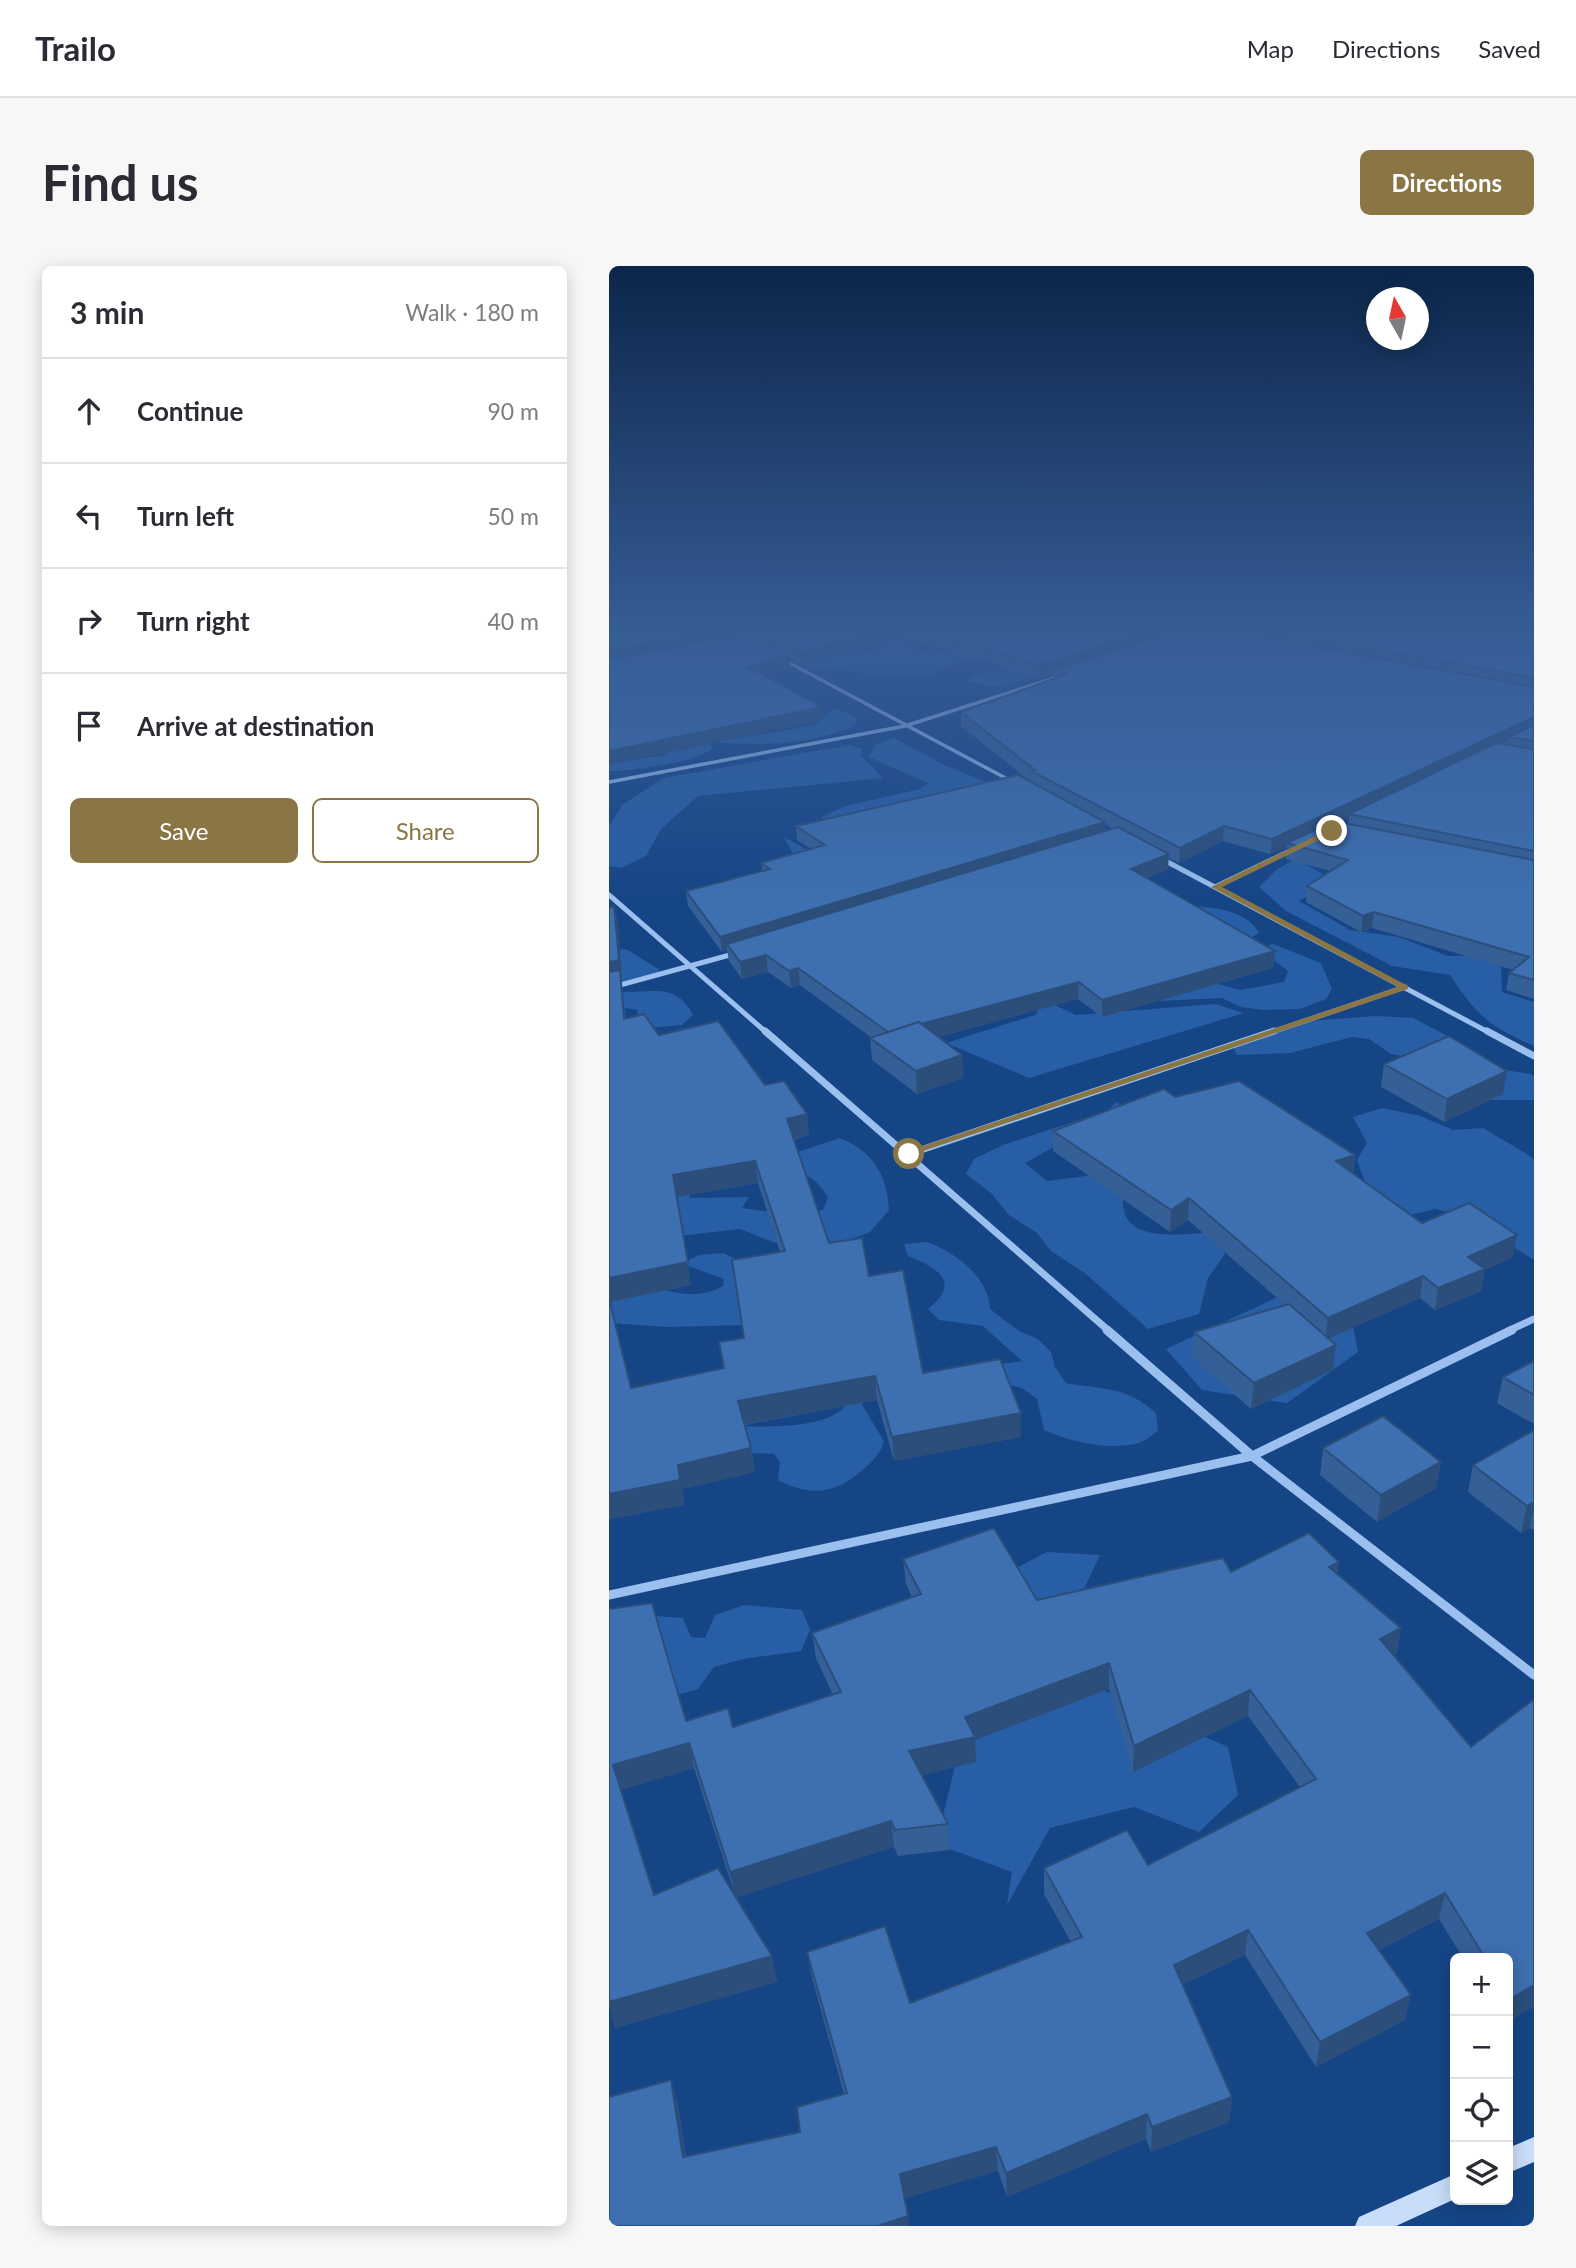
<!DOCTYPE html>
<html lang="en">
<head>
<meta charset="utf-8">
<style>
  :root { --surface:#fff; --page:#f7f7f7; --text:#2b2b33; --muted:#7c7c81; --line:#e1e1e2; --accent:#8a7644 }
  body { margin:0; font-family:Lato,sans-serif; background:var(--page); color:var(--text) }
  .controls { position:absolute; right:21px; bottom:21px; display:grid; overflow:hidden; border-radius:10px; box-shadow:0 4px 18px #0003 }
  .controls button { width:63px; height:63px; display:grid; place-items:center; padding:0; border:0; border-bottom:2px solid var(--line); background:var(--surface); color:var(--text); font:35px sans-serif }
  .compass { position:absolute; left:757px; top:21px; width:63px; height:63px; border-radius:50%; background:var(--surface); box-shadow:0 4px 18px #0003; rotate:351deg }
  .stop { position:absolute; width:21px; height:21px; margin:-16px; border:5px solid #8a7644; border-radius:50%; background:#fff }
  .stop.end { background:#8a7644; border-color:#fff; box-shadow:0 2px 7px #0008 }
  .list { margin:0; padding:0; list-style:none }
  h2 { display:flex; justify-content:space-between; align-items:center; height:91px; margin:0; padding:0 28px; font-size:30px }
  h2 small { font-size:23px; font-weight:400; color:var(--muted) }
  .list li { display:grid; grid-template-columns:46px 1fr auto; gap:21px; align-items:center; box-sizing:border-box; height:105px; padding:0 28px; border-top:2px solid var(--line) }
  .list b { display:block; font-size:26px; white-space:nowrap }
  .list em { font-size:23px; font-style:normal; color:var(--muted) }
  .actions { display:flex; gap:14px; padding:21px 28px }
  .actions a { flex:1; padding:16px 0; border:2px solid var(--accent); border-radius:10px; text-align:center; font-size:24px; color:var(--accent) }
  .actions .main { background:var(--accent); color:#fff }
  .icon { flex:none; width:38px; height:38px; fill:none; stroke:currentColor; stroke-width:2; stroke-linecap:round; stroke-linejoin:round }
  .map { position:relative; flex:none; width:925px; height:1960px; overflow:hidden; border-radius:10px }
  header { display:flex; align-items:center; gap:42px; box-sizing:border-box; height:98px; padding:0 35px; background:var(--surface); border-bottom:2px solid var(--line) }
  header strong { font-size:33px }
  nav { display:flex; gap:38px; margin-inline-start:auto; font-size:24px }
  .intro { display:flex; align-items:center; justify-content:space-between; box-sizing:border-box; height:168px; padding:0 42px }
  h1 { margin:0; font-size:49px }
  .button { padding:18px 32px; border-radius:10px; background:var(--accent); color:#fff; font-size:24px; font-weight:700 }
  main { display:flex; gap:42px; padding:0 42px }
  aside { flex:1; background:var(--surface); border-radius:10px; box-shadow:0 4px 18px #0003 }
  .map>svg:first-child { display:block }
</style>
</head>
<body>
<header>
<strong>Trailo</strong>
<nav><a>Map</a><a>Directions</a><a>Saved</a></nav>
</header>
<div class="intro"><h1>Find us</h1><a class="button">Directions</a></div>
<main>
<aside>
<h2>3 min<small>Walk · 180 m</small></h2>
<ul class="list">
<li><svg class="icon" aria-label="ahead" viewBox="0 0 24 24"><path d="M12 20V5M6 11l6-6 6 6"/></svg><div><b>Continue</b></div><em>90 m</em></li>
<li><svg class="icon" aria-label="left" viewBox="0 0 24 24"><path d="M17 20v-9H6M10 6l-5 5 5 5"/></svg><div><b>Turn left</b></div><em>50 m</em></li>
<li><svg class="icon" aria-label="right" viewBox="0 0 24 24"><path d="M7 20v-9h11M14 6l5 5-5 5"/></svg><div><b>Turn right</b></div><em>40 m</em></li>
<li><svg class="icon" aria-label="arrive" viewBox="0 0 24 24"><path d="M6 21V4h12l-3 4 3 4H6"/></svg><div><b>Arrive at destination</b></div></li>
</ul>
<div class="actions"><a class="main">Save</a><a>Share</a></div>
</aside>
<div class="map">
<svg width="925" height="1960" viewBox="0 0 925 1960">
  <rect width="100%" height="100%" fill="#164586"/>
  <path fill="#285ea5" d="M281,366L305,369L297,382L324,388L348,384L392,389L341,398L321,409H276L200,401L172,387L202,379C233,395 243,389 275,383Z
    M411,403L447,406L386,421L359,415L367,408Z
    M225,443L238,446L248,453L245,460C200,479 155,480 108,476L207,459Z
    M285,472L337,500L409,528L195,608L175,571L211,591L253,557L211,552L236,540L311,523L319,517L260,491L266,479Z
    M98,477L104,481C95,495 19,506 0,505V495L53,490L68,482Z
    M241,479L253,483L252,490L274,512L89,530L52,563L37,590L12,602L0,600V560L13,539L55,512Z
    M698,586L692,596L727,615L690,635L741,664L790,671L839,690L872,689L892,699L893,726L925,736V780C881,761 867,749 841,709L783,700L677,645L650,621L667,604Z
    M572,640C597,640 637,642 650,667L640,673Z
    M664,678L712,697L723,723L717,733L691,743L654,744L632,741L613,732L549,735L535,723L595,714L631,724L675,716L679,705L663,693L642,685Z
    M17,683L51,704L43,711L0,719L13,703L0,685Z
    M17,726C47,726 68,718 84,749L73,759L39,762L29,754L28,744L11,741L0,728Z
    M435,734L467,749L606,738L635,747L420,812L337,777L426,749Z
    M767,750L804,752L835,768L882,802L922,808L925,810V834H875L817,795L782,788L760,773L743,771L681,787L628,789L624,781L698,755Z
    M507,836L517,841L416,897L438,915L493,908L515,926C505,980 571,968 606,966L616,988L599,1012L590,1048L539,1063L477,1008L442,985L428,967L400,949L382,927L357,908L365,893L394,879L500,844Z
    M773,842L811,850L844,864L874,862L921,890L925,894V994L853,949L826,943L788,952L731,925L755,914L748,894L758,877L744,851Z
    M231,872C265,886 278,909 280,944L261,966L208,986L164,976L131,963L61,971L0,959L76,910L81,932L140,931L133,942L183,949L214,944L219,931C208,914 199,908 179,903L177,890Z
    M318,976C346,986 380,1011 381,1043L410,1065L429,1073L442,1086L446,1101L457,1117C495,1124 517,1120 547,1147L549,1165C543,1169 536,1175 530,1177C501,1185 461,1176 435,1164L428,1133L413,1122L392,1117L386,1099L413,1095L374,1060L330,1054L319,1043C353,1016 329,1002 299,990L295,978Z
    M114,987L131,995L134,1059L60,1061L0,1057V1001C32,1016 80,1041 114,1020L115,1013L79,1000L80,994L90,989Z
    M703,1015L741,1042L749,1086L678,1137L593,1124L557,1083Z
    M240,1130L252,1137L275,1175C272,1187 265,1193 256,1202C229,1227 203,1232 169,1214L171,1196L165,1188L141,1187L133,1160C160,1161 236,1163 240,1130Z
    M438,1286L491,1289L473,1327L489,1422L619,1481L629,1529L590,1566L525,1541L441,1562L398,1639L403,1606L327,1578L367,1414L399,1306Z
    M135,1339L193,1344L201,1364L192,1385L134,1393L105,1401L89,1423L61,1431L46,1350L74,1352L82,1371L96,1372L106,1349Z"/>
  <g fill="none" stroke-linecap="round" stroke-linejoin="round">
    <path stroke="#9bbfee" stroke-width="3.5" d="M173,393L404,516
      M0,516L296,460L452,410"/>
    <path stroke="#9bbfee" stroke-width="5" d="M551,592L881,767
      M606,621L685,583
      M0,629L158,767
      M0,722L128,687
      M660,767L796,721"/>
    <path stroke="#9bbfee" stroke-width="7" d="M156,765L500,1065
      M878,765L925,790
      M300,888L665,765
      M899,1065L925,1053"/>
    <path stroke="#9bbfee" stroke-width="9" d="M498,1064L643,1190L925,1409
      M0,1329L643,1190L903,1064"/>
    <path fill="#c8ddfa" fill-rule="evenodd" d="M925,1871V1896L899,1907V1882Z
      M846,1908V1933L787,1960H746L750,1951Z"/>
  </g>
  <path fill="#355f97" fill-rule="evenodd" d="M0,361H570L569,365L581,361H579H598L605,362V361H925V733L897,724L900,707L904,704L763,662L752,666L697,636L698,620L721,605L677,593L678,581L661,588L614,575L570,597L559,592V603L538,612L666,685L664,702L493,751L469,733L329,771L353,789L354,812L308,828L263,794L261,772H263L191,719L182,722L159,706L133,713L120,695L118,684L113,686L79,640L77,625L153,605L152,597L202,583L188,574L187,560L422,516L352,460V446L445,412V408L430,412L291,370L193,399L180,392L181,402L155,409L213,441L214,454ZM126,364L135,369L127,370ZM740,551L739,558L730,556ZM496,558L504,563L496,565Z
    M5,640L9,659L13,713H12L17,753L156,819L198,848L200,869L185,874L220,977L260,1010L314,1107L412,1171L285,1195L268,1134L136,1159L142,1182L146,1206L73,1223L75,1239L0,1253V642ZM149,917L171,986L135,1072L114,1102L22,1122L1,1036L82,1019L68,931Z
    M775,798L894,828L835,856L772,821Z
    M566,831L746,889L744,907L813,957L904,991L876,1004L872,1025L826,1044L811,1032L720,1072L727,1079L724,1104L642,1143L583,1091L585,1066L676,1039L579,954L561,966L444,885V865Z
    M925,1095V1158L888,1137L894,1111Z
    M925,1164V1264L921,1262L912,1267L859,1226L864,1199Z
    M714,1182L832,1196L827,1222L768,1256L711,1209Z
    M294,1293L428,1334L622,1306L729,1308L792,1362L788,1387L784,1389L925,1740L899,1756V1692H854L830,1653L770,1684L796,1754L707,1801L636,1689L573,1719L623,1831L620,1856L542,1886L537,1873L398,1931L389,1905L0,1960L69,1839L77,1890L191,1866L235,1828L203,1712L198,1686L301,1737L462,1676L435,1628V1602L539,1599L691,1521L639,1450L524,1506L500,1423L366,1474L367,1496L313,1509L339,1558L341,1584L289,1590L285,1581L127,1631L163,1690L168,1716L6,1762L0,1343L77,1455L124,1461L224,1429L207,1392L203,1367L303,1331L297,1318ZM85,1502L126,1629H45L12,1524Z"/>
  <path fill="#2b4e7b" d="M282,361H291V370L193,399L192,386Z
    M553,361H570L569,368L445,404V408L430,412V399Z
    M126,362L127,374L0,398V385Z
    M179,390L181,402L141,414L139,401Z
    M213,441L214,454L0,499V485Z
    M925,451V463L900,471V475L745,549L740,548V551L682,578L678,577V581L661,588L663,573Z
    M496,556L495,570L118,678V684L113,686L111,671Z
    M615,560L614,575L570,597L571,582Z
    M560,588L559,603L522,619V603Z
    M5,640L9,659L13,713H12L18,773L0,717V696Z
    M765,646L763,662L752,666L754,650Z
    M666,685L664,702L493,751V734Z
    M157,689L159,706L133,713L131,696Z
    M189,702L191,719L182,722L180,705Z
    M470,716L469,733L281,784L279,767Z
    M353,789L354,812L308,828L307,805Z
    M898,805L894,828L835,856L838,833Z
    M198,848L200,869L180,875L178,853Z
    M746,889L743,910L727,895Z
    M146,895L149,917L68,931L82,1019L0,1036V1012L64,909Z
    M580,932L579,954L561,966L562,944Z
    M908,969L904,991L876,1004L872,1025L826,1044L829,1022L859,991Z
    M814,1010L811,1032L716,1074L719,1052Z
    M727,1079L724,1104L642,1143L645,1117Z
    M266,1110L268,1134L133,1159L129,1135Z
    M412,1147V1171L285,1195L283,1171Z
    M142,1182L146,1206L73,1223L75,1239L0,1253V1228L69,1199Z
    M832,1196L827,1222L768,1256L772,1229Z
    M925,1236V1244L921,1262L912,1267L918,1240Z
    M730,1296L727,1321L720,1301Z
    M792,1362L788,1387L767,1399L771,1373Z
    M500,1397V1423L366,1474L367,1496L303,1511L300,1485L356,1451Z
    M641,1424L639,1450L524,1506L525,1480Z
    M80,1477L85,1502L10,1525L4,1499Z
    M282,1555L285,1581L126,1632L121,1606Z
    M836,1627L830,1653L753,1692L758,1667Z
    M639,1664L636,1689L563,1724L565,1699Z
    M163,1690L168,1716L6,1762L0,1741V1736Z
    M925,1719V1740L899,1756V1742L901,1733Z
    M802,1729L796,1754L707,1801L711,1776Z
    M62,1814L69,1839L81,1915L74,1891Z
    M623,1831L620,1856L542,1886L543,1861Z
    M538,1848L537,1873L398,1931L397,1907Z
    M387,1881L389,1905L294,1933L291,1908Z
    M299,1950L301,1960H269Z"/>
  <path fill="#3e6fb0" stroke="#2b4e7b" stroke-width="2" d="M0,361H124L126,362L0,385Z
    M141,361H282L192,386Z
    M299,361H553L430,399Z
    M582,361H598L925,421V451L663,573L615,560L571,582L422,505L426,504L352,446L458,408L445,404Z
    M645,361H925V412Z
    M138,368L179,390L139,401L213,441L0,485V393Z
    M925,459V475L900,471Z
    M887,477L925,483V585L740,548Z
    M409,509L496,556L111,671L77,625L161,603L152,597L216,579L187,560Z
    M725,555L925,594V714L900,707L920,691L765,646L754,650L698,620L739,594L678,577Z
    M509,561L560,588L522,603L666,685L493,734L470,716L312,758L310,756L279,766L189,702L180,705L157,689L131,696L118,678Z
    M5,640L10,694L0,696V642Z
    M11,704L15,753L35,748L50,769L109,755L156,819L175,815L198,848L178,853L220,977L253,972L260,1010L294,1004L314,1107L391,1093L412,1147L283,1171L266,1110L129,1135L142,1182L69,1199L71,1214L0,1228V1032L22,1122L115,1102L110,1076L135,1072L123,994L176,985L146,895L64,909L79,996L0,1012V706Z
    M310,756L353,789L307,805L261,772Z
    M840,770L898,805L838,833L775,798Z
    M630,815L746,889L727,895L813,957L860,937L908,969L859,991L876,1003L829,1022L814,1010L719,1052L580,932L562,944L444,865L555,823L566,831Z
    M680,1038L727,1079L645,1117L585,1066Z
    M925,1095V1129L894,1111Z
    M774,1150L832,1196L772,1229L714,1182Z
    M925,1164V1236L918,1240L864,1199Z
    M385,1262L428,1334L614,1292L622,1306L700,1267L730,1296L720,1301L792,1362L771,1373L862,1481L925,1433V1719L901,1733L899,1729V1692H876L836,1627L758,1667L802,1729L711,1776L639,1664L565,1699L623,1831L543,1861L538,1848L397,1907L387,1881L291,1908L299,1950L269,1960H0V1831L62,1814L74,1891L191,1866L188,1841L238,1827L198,1686L276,1660L301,1737L473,1671L435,1602L518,1564L539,1599L707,1513L641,1424L525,1480L500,1397L356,1451L366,1471L300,1485L339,1558L286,1564L282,1555L121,1606L80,1477L4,1499L45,1629L109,1602L163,1690L0,1736V1343L43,1337L77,1455L119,1442L124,1461L232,1426L203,1367L312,1328L294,1293Z"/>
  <linearGradient id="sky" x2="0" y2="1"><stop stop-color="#0c264a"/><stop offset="0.57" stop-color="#365c95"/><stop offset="1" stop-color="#365c95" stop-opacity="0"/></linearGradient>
  <rect width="925" height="635" fill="url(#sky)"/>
  <path fill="#8a7644" d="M723,562L726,566L613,621L799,720V723L296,891V886L789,721L602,621Z"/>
</svg>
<div class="controls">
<button>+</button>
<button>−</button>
<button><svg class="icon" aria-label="locate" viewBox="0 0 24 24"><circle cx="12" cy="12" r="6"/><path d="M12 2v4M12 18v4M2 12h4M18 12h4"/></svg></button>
<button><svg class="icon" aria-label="layers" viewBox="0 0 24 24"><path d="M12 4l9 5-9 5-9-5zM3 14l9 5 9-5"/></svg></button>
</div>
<svg class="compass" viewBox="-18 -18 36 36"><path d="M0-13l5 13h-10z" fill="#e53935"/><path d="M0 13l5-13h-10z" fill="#7c7c81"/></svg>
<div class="stop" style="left:300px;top:888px"></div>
<div class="stop end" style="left:723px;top:565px"></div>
</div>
</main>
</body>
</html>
